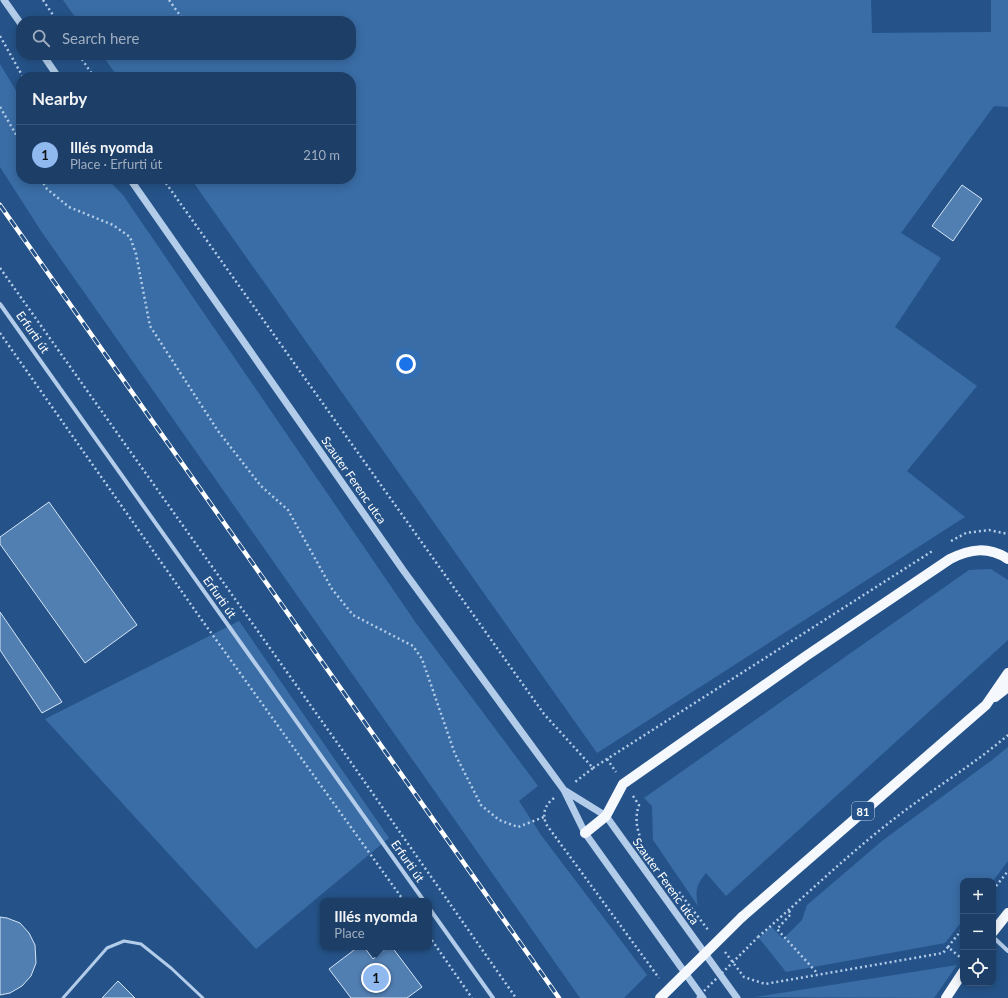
<!DOCTYPE html>
<html lang="en">
<head>
<meta charset="utf-8">
<style>
  :root { --surface:#1c3e67; --page:#25456d; --text:#f1f3f6; --muted:#a0aec0; --line:#3a577b; --accent:#90b9f0 }
  body { margin:0; font-family:Lato,sans-serif; background:var(--page); color:var(--text) }
  .controls { position:absolute; right:12px; bottom:12px; display:grid; overflow:hidden; border-radius:8px; box-shadow:0 2px 10px #0003 }
  .controls button { width:36px; height:36px; display:grid; place-items:center; padding:0; border:0; border-bottom:1px solid var(--line); background:var(--surface); color:var(--text); font:20px sans-serif }
  .you { position:absolute; left:406px; top:364px; width:14px; height:14px; margin:-10px; border:3px solid #fff; border-radius:50%; background:#1a73e8; box-shadow:0 0 0 6px #1a73e833 }
  .badge { display:grid; place-items:center; width:26px; height:26px; border-radius:50%; background:var(--accent); color:#111; font-size:13px; font-weight:700 }
  .pin { position:absolute; translate:-50% -50%; border:2px solid #fff; box-shadow:0 1px 4px #0006 }
  .popup { position:absolute; left:320px; top:898px; width:112px; height:52px; box-sizing:border-box; display:grid; place-content:center; border-radius:8px; background:var(--surface); filter:drop-shadow(0 1px 3px #0005); font-size:13px; white-space:nowrap; color:var(--muted) }
  .popup b { font-size:15px; color:var(--text) }
  .popup::after { content:''; position:absolute; left:50%; top:100%; margin-left:-8px; border:8px solid transparent; border-top-color:var(--surface) }
  .list { margin:0; padding:0; list-style:none }
  h2 { display:flex; justify-content:space-between; align-items:center; height:52px; margin:0; padding:0 16px; font-size:17px }
  h2 small { font-size:13px; font-weight:400; color:var(--muted) }
  .list li { display:grid; grid-template-columns:26px 1fr auto; gap:12px; align-items:center; box-sizing:border-box; height:60px; padding:0 16px; border-top:1px solid var(--line) }
  .list b { display:block; font-size:15px; white-space:nowrap }
  .list p { margin:0; font-size:13px; white-space:nowrap; color:var(--muted) }
  .list em { font-size:13px; font-style:normal; color:var(--muted) }
  .icon { flex:none; width:22px; height:22px; fill:none; stroke:currentColor; stroke-width:2; stroke-linecap:round; stroke-linejoin:round }
  .map { position:relative; flex:none; width:1008px; height:998px; overflow:hidden }
  .search { position:absolute; background:var(--surface); box-shadow:0 2px 10px #0003; left:16px; top:16px; width:340px; height:44px; display:flex; align-items:center; gap:10px; box-sizing:border-box; padding:0 14px; border-radius:16px; color:var(--muted); font-size:15px }
  .panel { position:absolute; background:var(--surface); box-shadow:0 2px 10px #0003; left:16px; top:72px; width:340px; height:112px; border-radius:16px }
  .map>svg:first-child { display:block }
</style>
</head>
<body>
<div class="map">
<svg width="1008" height="998" viewBox="0 0 1008 998">
  <rect width="100%" height="100%" fill="#255389"/>
  <path fill="#3a6da6" d="M63,0H871L872,33L991,32V0H1008V107L994,106L901,233L941,258L895,327L977,386L907,471L965,517L597,753L191,179H351V77H118L102,55H351V21H78Z
    M0,64L21,99V179H107L123,195L416,623L538,786L519,801L541,835L647,975L624,998H580L41,231L0,167Z
    M991,569L1008,580V640L726,896L706,873C696,885 695,891 698,906L653,840L652,806L644,798L969,570Z
    M239,621L389,838L256,949L45,719Z
    M1008,747V861L993,881H963V920L945,943L786,972L759,938L771,926L783,939L802,920L807,905L882,841L992,760Z
    M957,965L934,998L755,997Z"/>
  <path fill="#527fb2" stroke="#d6e6f7" d="M962,185L982,199L953,241L932,226Z
    M49,502L137,625L85,663L0,544V537Z
    M0,612L62,702L42,713L0,650Z
    M0,917L7,918L20,923L29,933L35,945L36,963L31,976L22,986L10,993L0,995Z
    M358,947H364L373,959L388,947H392L422,987L407,998H351L329,969Z
    M118,981L135,998H102Z"/>
  <g fill="none" stroke-linecap="round" stroke-linejoin="round">
    <path stroke="#b2cce9" stroke-width="2.5" stroke-dasharray="2 3" stroke-linecap="butt" d="M43,0L57,21
      M169,0L184,21
      M0,36L23,77
      M79,55L94,77
      M0,107L21,143
      M41,179L47,189L69,207L113,225L130,237L136,254L150,326L218,431L261,486L288,510L332,589L353,615L413,646L422,659L455,754L481,805L499,820L518,827L544,817
      M163,179L544,714L593,768L575,782
      M0,268L343,751L516,998
      M0,333L199,616L404,901
      M951,541L966,533L989,530L1008,534
      M607,759L616,772
      M593,768L934,550
      M633,796L639,805C635,817 636,827 641,839
      M554,798C545,805 542,813 546,824L659,978
      M993,890L1008,871
      M679,892L709,931
      M789,911L791,914L777,929L818,974
      M429,936L472,998
      M758,937C802,899 844,858 890,822C929,791 971,767 1008,735
      M948,947L963,928
      M725,952L744,977L765,984L943,953L948,947L961,958"/>
    <path stroke="#b2cce9" stroke-width="3" d="M63,998L107,948L124,941L141,944L171,968L203,998"/>
    <path stroke="#b2cce9" stroke-width="4" d="M0,304L424,901
      M429,908L493,998
      M993,937L1008,951"/>
    <path stroke="#b2cce9" stroke-width="7" d="M4,0L21,24
      M43,55L58,77
      M130,179L403,570L564,790L585,833L703,998
      M564,790L606,816L737,998"/>
    <path stroke="#f5f9fe" stroke-width="10" d="M995,697L1008,687
      M585,833L606,816L623,784L806,656L950,559C970,549 988,546 1008,559
      M742,917L986,705L1008,673
      M993,932L1008,913
      M946,998L963,972"/>
    <g stroke="#fff" stroke-width="4.5">
      <path id="rail" d="M0,205L559,998"/>
    </g>
    <use href="#rail" stroke="#255389" stroke-width="3" stroke-dasharray="9" stroke-linecap="butt"/>
    <path stroke="#b2cce9" stroke-width="2.5" stroke-dasharray="2 3" stroke-linecap="butt" d="M697,998L758,937"/>
    <path stroke="#f5f9fe" stroke-width="10" d="M660,998L742,917"/>
  </g>
  <g text-anchor="middle" dominant-baseline="central" stroke-width="3.5" stroke-linejoin="round" paint-order="stroke">
    <rect fill="#255389" stroke="#becbdc" stroke-width="1" x="852" y="802" width="22" height="18" rx="3"/>
    <g font-size="11" font-weight="bold" fill="#fff">
      <text x="863" y="811">81</text>
    </g>
    <g font-size="12" fill="#fff" stroke="#255389">
      <text transform="translate(33 332) rotate(55)">Erfurti út</text>
      <text transform="translate(354 480) rotate(55)">Szauter Ferenc utca</text>
      <text transform="translate(220 597) rotate(55)">Erfurti út</text>
      <text transform="translate(408 861) rotate(55)">Erfurti út</text>
      <text transform="translate(666 881) rotate(54)">Szauter Ferenc utca</text>
    </g>
  </g>
</svg>
<div class="controls">
<button>+</button>
<button>−</button>
<button><svg class="icon" aria-label="locate" viewBox="0 0 24 24"><circle cx="12" cy="12" r="6"/><path d="M12 2v4M12 18v4M2 12h4M18 12h4"/></svg></button>
</div>
<div class="you"></div>
<div class="pin badge" style="left:376px;top:978px">1</div>
<div class="popup"><b>Illés nyomda</b>Place</div>
<div class="search"><svg class="icon" aria-label="search" viewBox="0 0 24 24"><circle cx="10" cy="10" r="6"/><path d="M15 15l6 6"/></svg>Search here</div>
<section class="panel">
<h2>Nearby<small></small></h2>
<ul class="list">
<li><span class="badge">1</span><div><b>Illés nyomda</b><p>Place · Erfurti út</p></div><em>210 m</em></li>
</ul>
</section>
</div>
</body>
</html>
